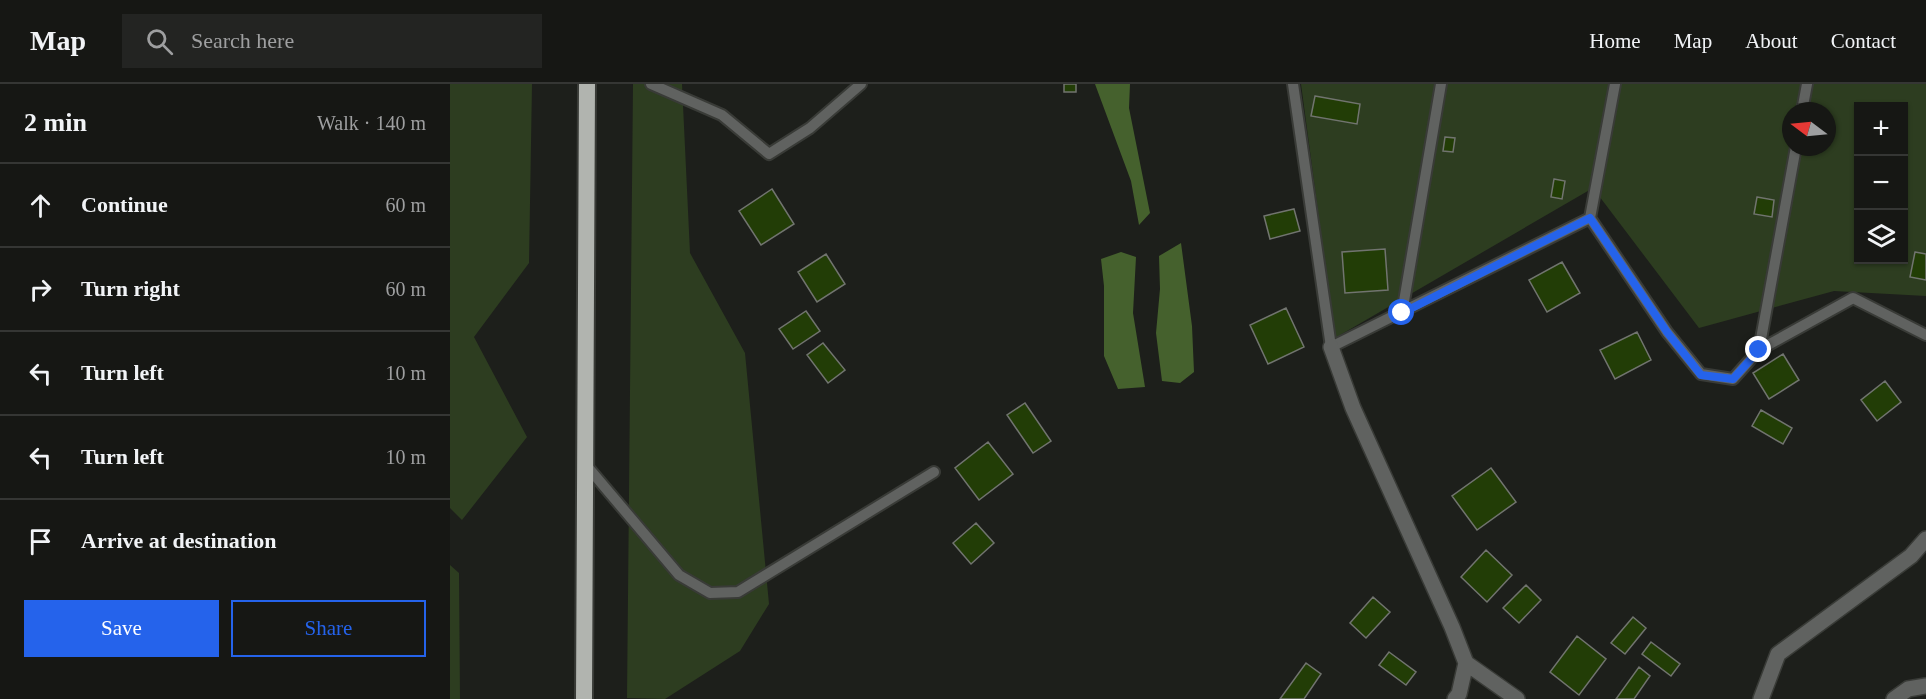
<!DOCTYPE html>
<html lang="en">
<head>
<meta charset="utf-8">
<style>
  :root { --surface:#161714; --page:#232422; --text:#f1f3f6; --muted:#9e9fa0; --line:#353634; --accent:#2563eb }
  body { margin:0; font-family:"Times New Roman",serif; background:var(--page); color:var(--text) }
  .controls { position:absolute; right:18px; top:18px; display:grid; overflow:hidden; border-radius:0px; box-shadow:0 2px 4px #0004 }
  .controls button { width:54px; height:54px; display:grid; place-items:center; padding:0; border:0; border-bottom:2px solid var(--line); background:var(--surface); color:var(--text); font:30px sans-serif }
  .compass { position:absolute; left:1332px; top:18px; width:54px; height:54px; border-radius:50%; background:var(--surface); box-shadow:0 2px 4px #0004; rotate:286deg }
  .stop { position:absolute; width:18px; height:18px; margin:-14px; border:4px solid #2563eb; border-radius:50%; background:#fff }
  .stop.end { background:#2563eb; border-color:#fff; box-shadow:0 2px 6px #0008 }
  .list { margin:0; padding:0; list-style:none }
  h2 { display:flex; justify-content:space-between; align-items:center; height:78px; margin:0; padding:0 24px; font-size:26px }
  h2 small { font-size:20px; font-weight:400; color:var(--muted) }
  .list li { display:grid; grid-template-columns:39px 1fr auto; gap:18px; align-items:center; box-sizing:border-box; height:84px; padding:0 24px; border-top:2px solid var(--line) }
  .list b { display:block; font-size:22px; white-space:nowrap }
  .list em { font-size:20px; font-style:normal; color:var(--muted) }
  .actions { display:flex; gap:12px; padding:18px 24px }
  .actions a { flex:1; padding:14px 0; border:2px solid var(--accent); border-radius:0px; text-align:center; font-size:21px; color:var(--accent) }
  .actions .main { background:var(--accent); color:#fff }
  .icon { flex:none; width:33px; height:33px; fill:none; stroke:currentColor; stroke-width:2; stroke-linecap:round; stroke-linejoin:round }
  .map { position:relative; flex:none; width:1476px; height:615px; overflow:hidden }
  header { display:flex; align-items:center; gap:36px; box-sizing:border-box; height:84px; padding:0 30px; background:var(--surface); border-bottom:2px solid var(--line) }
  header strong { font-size:28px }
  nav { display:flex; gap:33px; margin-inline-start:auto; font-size:21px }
  .search { width:420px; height:54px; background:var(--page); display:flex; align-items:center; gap:15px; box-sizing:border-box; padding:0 21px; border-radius:0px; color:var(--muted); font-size:22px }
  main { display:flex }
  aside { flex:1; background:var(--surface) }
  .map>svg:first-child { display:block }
</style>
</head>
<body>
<header>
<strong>Map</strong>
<div class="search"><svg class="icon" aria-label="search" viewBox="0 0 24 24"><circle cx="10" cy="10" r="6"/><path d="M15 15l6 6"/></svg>Search here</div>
<nav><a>Home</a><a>Map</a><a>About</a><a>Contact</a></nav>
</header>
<main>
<aside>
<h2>2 min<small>Walk · 140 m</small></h2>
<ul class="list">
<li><svg class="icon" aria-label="ahead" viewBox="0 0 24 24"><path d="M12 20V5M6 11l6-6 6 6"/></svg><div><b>Continue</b></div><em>60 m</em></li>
<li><svg class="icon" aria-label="right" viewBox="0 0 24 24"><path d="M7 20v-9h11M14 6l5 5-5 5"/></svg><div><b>Turn right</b></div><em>60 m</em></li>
<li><svg class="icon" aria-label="left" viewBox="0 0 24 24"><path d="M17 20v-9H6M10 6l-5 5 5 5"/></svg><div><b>Turn left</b></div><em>10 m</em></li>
<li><svg class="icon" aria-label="left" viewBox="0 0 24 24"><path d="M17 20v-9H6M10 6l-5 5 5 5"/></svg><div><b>Turn left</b></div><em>10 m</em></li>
<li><svg class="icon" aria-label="arrive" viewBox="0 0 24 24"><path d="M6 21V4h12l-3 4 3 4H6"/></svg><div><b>Arrive at destination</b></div></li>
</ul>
<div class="actions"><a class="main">Save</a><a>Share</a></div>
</aside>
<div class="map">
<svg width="1476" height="615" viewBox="0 0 1476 615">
  <rect width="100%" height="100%" fill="#1d1f1b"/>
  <path fill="#2d3d20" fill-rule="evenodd" d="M0,0H82L79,179L24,253L77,353L12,436L0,424Z
    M183,0H232L240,169L295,269L319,520L290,567L215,615L177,614Z
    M851,0H1476V212L1384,207L1249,244L1143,104L885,254ZM1408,22H1454V176H1408ZM1341,27H1377V63H1341Z
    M0,481L9,489L10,615H0Z"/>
  <path fill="#45612d" d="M645,0H680L679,24L700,129L689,141L681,97Z
    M731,159L742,242L744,288L730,299L712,297L706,249L710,205L709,172Z
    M671,168L686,173L683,229L695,303L668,305L654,272V202L651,175Z"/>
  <path fill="#223d06" stroke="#71746f" stroke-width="1.5" d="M614,0H626V8H614Z
    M865,12L910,20L907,40L861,32Z
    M995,53L1005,54L1003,68L993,67Z
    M1104,95L1115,97L1112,115L1101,113Z
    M322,105L344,140L311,161L289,127Z
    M1307,113L1324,116L1322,133L1304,130Z
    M844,125L850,147L820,155L814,132Z
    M935,165L938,206L895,209L892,168Z
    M1465,168L1476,170V196L1460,193Z
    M376,170L395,200L367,218L348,188Z
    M1112,178L1130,209L1097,228L1079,196Z
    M836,224L854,263L818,280L800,241Z
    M356,227L370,247L343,265L329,245Z
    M1187,248L1201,276L1165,295L1150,266Z
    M373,259L395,286L378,299L357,271Z
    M1333,270L1349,296L1319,315L1303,289Z
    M1435,297L1451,318L1427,337L1411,316Z
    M575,319L601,357L583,369L557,331Z
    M1311,326L1342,344L1333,360L1302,342Z
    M538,358L563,390L529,416L505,384Z
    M1041,384L1066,418L1027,446L1002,412Z
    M526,439L544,459L521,480L503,459Z
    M1036,466L1062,491L1037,518L1011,493Z
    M1076,501L1091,516L1069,539L1053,524Z
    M923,513L940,528L916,554L900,539Z
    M1183,533L1196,544L1175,570L1161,559Z
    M1127,552L1156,575L1129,611L1100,588Z
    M1201,558L1230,580L1221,592L1192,570Z
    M939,568L966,588L956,601L929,581Z
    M856,579L871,590L854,615H830Z
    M1189,583L1200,592L1184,615H1166Z"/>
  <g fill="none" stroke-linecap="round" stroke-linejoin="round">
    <g stroke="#393b37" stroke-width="14">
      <path id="service" d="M201,0L272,31L319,70L360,44L411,0
        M843,0L881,263L1140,134
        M1165,0L1140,134L1217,248L1251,290L1283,295L1309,266L1403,214L1476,251
        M1352,27L1357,0
        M952,229L991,0
        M1309,266L1346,63
        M136,381L229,491L260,509L288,508L484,388"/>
    </g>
    <g stroke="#393b37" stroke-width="18">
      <path id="minor" d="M881,263L903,324L1002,543L1016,579L1009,610L1005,615
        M1016,579L1067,615
        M1311,615L1328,570L1461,472L1476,455
        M1444,615L1458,605L1476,602"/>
    </g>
    <g stroke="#393b37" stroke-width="20">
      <path id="trunk" d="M134,615L137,0"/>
    </g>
    <use href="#service" stroke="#606260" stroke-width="10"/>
    <use href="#minor" stroke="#606260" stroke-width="15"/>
    <use href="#trunk" stroke="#b1b4af" stroke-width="16"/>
  </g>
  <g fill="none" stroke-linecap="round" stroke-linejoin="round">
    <path stroke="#2563eb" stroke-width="8" d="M952,229L1140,134L1217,248L1251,291L1283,295L1309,266"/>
  </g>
</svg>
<div class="controls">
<button>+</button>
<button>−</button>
<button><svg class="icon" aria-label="layers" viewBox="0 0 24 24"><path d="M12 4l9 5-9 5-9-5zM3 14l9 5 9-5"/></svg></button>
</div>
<svg class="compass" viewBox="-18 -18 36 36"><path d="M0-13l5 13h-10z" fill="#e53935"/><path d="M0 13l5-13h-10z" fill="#9e9fa0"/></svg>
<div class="stop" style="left:952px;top:229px"></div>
<div class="stop end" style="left:1309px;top:266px"></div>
</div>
</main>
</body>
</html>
